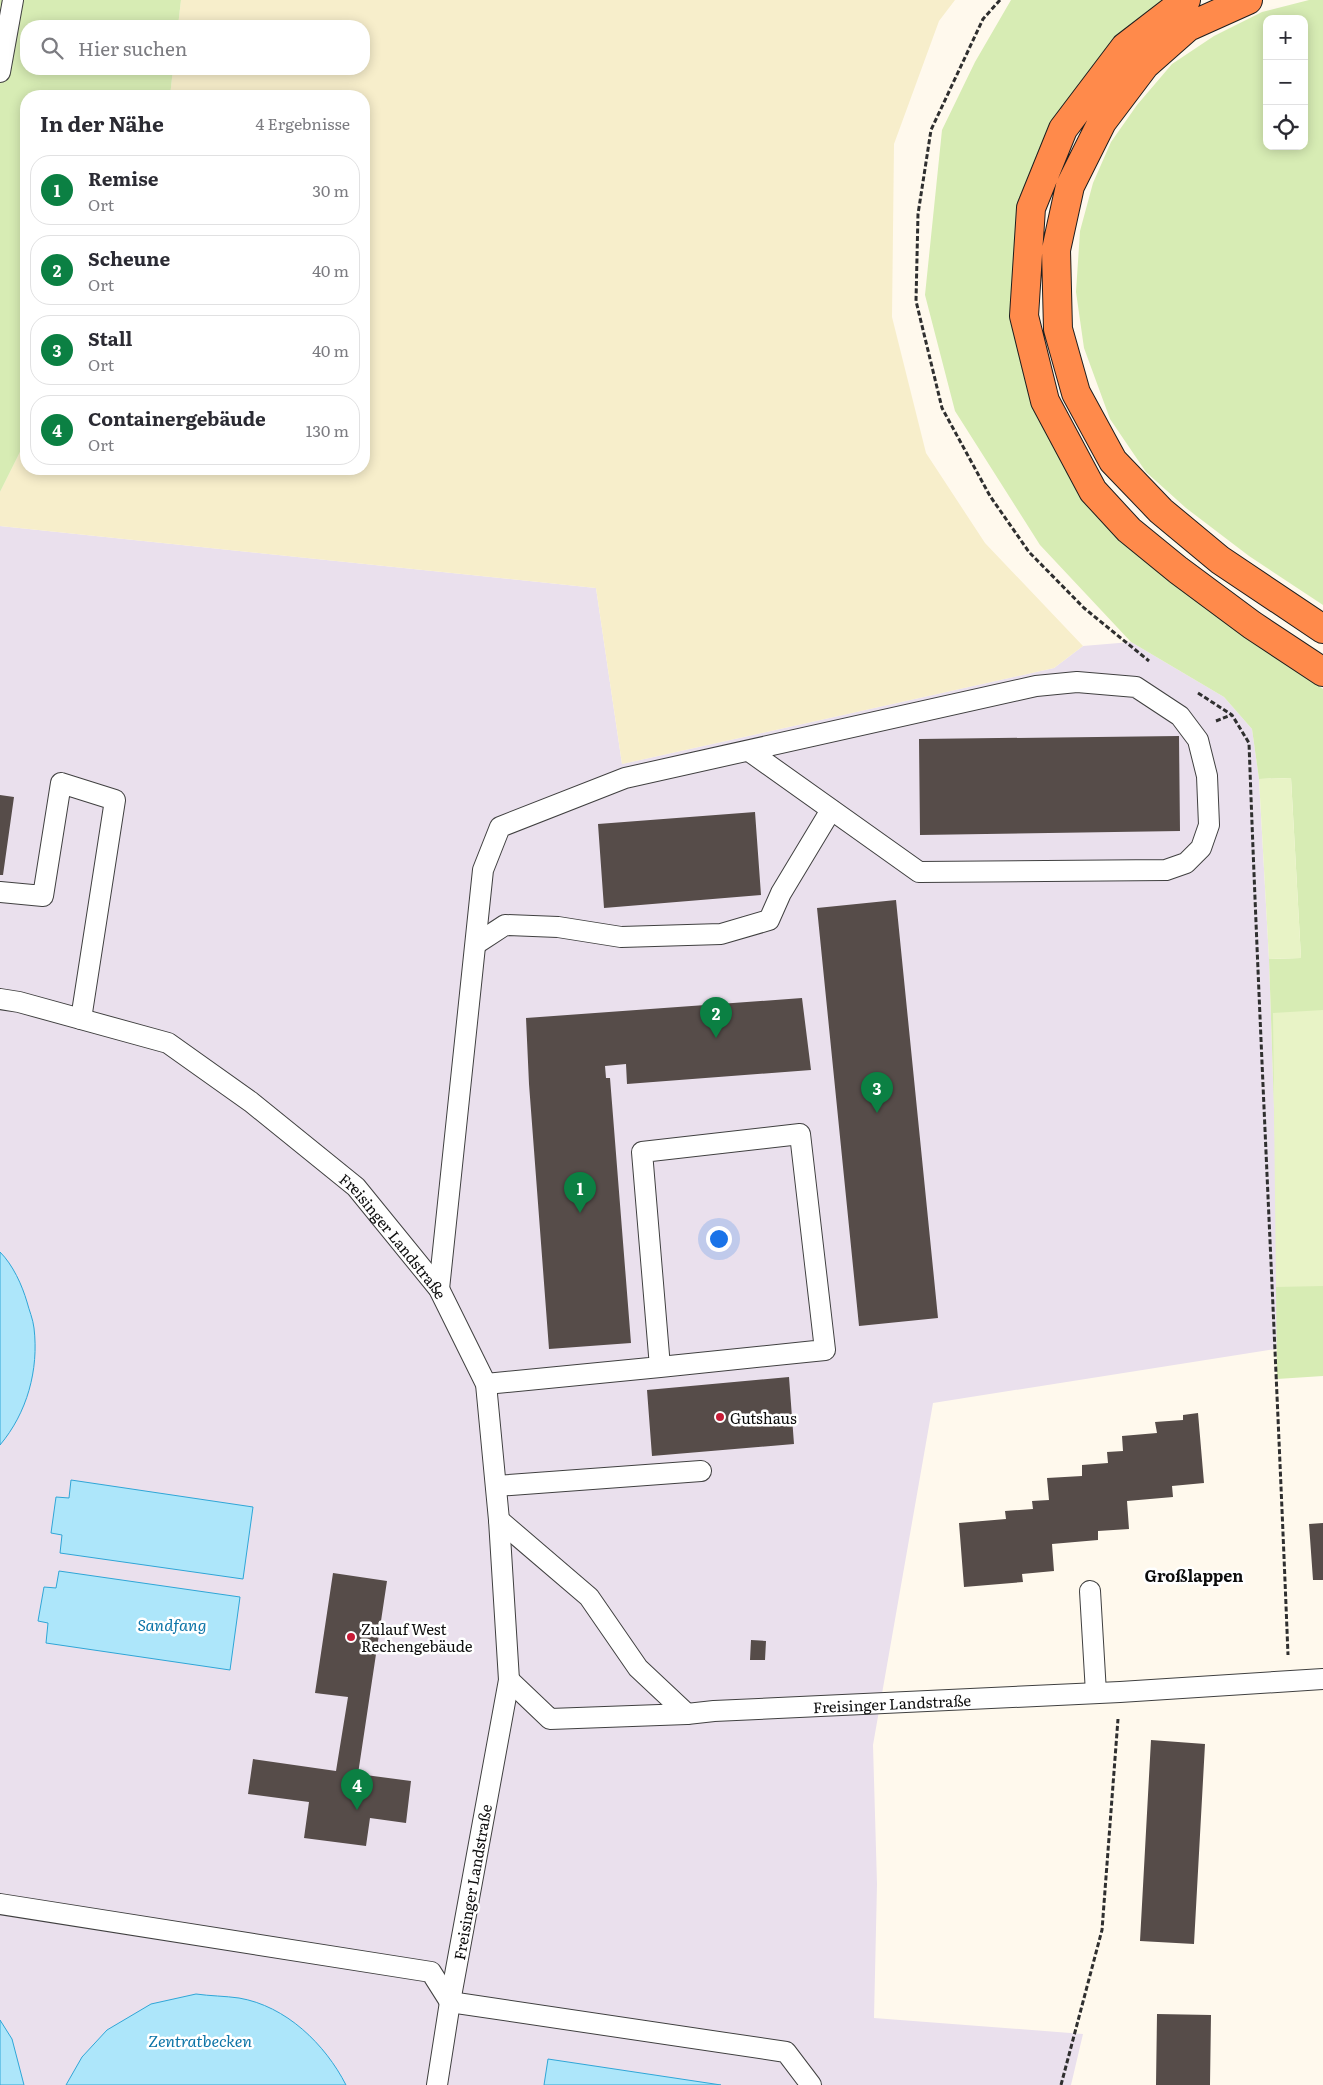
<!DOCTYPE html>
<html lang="de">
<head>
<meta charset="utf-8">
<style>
  :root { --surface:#fff; --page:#f7f7f7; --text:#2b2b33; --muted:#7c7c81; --line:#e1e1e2; --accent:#0b8043 }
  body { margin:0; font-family:Literata,serif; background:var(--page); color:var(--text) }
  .controls { position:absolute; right:15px; top:15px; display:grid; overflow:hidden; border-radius:10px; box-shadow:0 2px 12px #0003 }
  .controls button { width:45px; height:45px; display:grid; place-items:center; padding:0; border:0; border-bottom:1px solid var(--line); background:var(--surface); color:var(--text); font:25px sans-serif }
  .you { position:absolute; left:718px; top:1238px; width:18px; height:18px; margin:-12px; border:4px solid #fff; border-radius:50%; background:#1a73e8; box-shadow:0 0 0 8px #1a73e833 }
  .badge { display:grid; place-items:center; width:32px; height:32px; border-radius:50%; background:var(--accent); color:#fff; font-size:16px; font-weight:700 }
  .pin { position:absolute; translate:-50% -41px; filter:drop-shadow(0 1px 2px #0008) }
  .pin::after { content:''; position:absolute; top:26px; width:18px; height:15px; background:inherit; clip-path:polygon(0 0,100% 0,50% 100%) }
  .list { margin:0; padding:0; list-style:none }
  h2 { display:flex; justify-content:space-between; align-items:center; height:65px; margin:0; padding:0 20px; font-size:21px }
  h2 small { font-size:16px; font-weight:400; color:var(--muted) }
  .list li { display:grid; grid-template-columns:32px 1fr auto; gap:15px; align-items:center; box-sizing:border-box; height:70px; margin:0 10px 10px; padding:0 10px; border:1px solid var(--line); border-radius:20px }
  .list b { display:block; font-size:19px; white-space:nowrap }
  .list p { margin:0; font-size:16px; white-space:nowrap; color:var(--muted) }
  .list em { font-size:16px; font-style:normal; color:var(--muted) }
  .icon { flex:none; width:28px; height:28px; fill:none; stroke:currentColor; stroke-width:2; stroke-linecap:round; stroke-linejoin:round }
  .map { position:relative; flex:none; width:1323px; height:2085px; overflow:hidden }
  .search { position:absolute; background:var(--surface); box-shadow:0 2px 12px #0003; left:20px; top:20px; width:350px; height:55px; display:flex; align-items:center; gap:12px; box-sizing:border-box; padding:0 18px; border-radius:20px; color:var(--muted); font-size:19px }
  .panel { position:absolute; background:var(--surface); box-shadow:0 2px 12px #0003; left:20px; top:90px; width:350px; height:385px; border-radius:20px }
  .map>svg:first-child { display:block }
</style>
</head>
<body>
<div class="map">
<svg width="1323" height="2085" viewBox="0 0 1323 2085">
  <rect width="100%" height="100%" fill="#fff9ed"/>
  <path fill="#eae0ed" d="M0,526L596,588L622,764L1054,668L1083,646L1131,642L1224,697L1252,729L1259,779L1269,959L1282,1348L933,1403L873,1745L877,1884L874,2018L1083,2034L1071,2085H0Z"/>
  <path fill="#f7eecb" d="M181,0H955L939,21L894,144L892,317L926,453L985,543L1083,646L1054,668L622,764L596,588L0,526V492L26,440V469H364V96H170L173,69H364V26H178Z"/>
  <path fill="#d7ecb4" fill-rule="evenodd" d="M0,0H181L178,26H26V69H173L170,96H26V440L0,492Z
    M1011,0H1163L1126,31L1084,77L1058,116L1020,245L1075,481L1265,649L1323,689V1376L1277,1379L1276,1287L1280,1286L1269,959L1301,958L1291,778L1259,779L1252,729L1224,697L1131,642L1040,545L955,411L925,295L942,130L975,62Z
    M1309,0H1323V605L1249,556L1186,508L1146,472L1110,419L1084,348L1076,292L1080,231L1093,183L1111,142L1137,105L1172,64L1214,36L1262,12ZM1267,19H1304V146H1267Z"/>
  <path fill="#e8f3c6" d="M1291,778L1301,958L1269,959L1259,779Z
    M1323,1010V1286L1276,1287L1273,1013Z"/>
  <path fill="#ade6fa" stroke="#2fa6d7" d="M0,1252C13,1265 22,1285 27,1302C29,1310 33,1319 34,1328C39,1370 27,1413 0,1445Z
    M71,1480L253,1507L243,1579L60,1553L62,1535L51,1533L56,1497L69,1498Z
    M59,1571L240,1597L230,1670L46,1643L48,1623L38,1621L44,1587L56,1588Z
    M196,1994C210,1996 225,1996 239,1998C286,2006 325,2044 346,2085H66L82,2057L107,2030L151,2004Z
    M0,2020L12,2039L24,2085H0Z
    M548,2059L721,2085H544Z"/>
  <path fill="#564c49" d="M1179,736L1180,831L920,835L919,739Z
    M0,795L14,797L3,875H0Z
    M755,812L761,895L604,908L598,824Z
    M896,900L938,1318L859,1326L817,908Z
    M802,998L811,1070L627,1084L626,1064L605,1066L606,1078H610L631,1343L549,1349L529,1084L526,1018Z
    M789,1377L794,1444L652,1456L647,1390Z
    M1198,1413L1204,1483L1172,1486L1173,1497L1127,1501L1129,1529L1098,1531V1540L1052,1544L1054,1571L1022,1574L1023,1582L964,1587L959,1523L1006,1519L1005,1511L1033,1509L1032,1501L1049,1500L1047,1478L1082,1476V1465L1108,1463L1107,1452L1123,1451L1122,1436L1157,1433L1155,1422L1183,1420V1415Z
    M1323,1523V1580H1313L1309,1524Z
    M333,1573L387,1581L358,1774L411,1781L406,1823L370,1818L366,1846L304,1838L309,1802L248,1794L253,1759L336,1771L348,1697L315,1693Z
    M751,1640L766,1641L765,1660H750Z
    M1151,1740L1205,1744L1194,1944L1140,1941Z
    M1157,2014L1211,2015L1210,2085H1156Z"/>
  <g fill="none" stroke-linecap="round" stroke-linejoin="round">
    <g stroke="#404040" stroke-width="22">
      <g id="lane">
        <path d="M0,72L13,0"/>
        <path d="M0,892L43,896L61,783L115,800L81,1019"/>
        <path d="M476,944L505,925L558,927L621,937L721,934L769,920L781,893L831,810"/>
        <path id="s1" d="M0,999L19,1002L168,1043L251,1102L356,1187L439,1289L486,1384L499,1520L509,1680L450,2002L437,2085"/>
        <path d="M439,1289L483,870L500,827L625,778L1036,686L1077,682L1136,687L1180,716L1198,740L1207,776L1209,825L1201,848L1186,863L1166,870L919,872L749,751"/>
        <path d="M486,1384L660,1367L642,1152L800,1134L825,1350L660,1367"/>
        <path d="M496,1486L701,1471"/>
        <path d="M499,1520L589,1597L638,1668L687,1714"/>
        <path d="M1090,1591L1096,1693"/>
        <path id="s2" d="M509,1680L550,1719L687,1714L714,1711L1120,1692L1323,1679"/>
        <path d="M0,1904L431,1972L450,2002L786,2052L811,2085"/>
      </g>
    </g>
    <g stroke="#1e1e1e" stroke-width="30">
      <path id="highway" d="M1186,0L1125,47L1063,129L1031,208L1024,316L1045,401L1093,491L1129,530L1178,570L1252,625L1323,672
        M1248,0L1188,27L1145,65L1102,122L1070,186L1056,250L1058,329L1076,393L1113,461L1161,511L1220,560L1323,629"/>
    </g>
    <path stroke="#2f2f2f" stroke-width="3" stroke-dasharray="5 2.5" stroke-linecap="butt" d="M1000,0L983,19L931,130L918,214L916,301L942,408L990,496L1029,552L1084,608L1149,661
      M1198,693L1232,715L1249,743C1260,1047 1276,1351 1288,1655
      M1216,721L1231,715
      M1061,2085L1102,1930L1118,1719"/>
    <use href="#lane" stroke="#fff" stroke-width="20"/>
    <use href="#highway" stroke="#ff8a4b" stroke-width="28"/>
  </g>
  <g fill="#c71b36" stroke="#fff" stroke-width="2">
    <circle cx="720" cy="1417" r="5"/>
    <circle cx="351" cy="1637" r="5"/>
  </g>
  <g text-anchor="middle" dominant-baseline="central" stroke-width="5" stroke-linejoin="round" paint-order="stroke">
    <g font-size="15" fill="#0d0d0d" stroke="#fff">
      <text stroke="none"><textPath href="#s1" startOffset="472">Freisinger Landstraße</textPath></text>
      <text stroke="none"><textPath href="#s2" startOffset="399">Freisinger Landstraße</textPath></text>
      <text transform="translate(472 1882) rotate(-80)">Freisinger Landstraße</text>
    </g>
    <g font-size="15" fill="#0d0d0d" stroke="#fff" text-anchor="start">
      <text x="730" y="1417">Gutshaus</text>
      <text x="361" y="1628">Zulauf West<tspan x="361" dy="17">Rechengebäude</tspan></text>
    </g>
    <g font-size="16" font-weight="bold" fill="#0d0d0d" stroke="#fff">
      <text x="1194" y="1575">Großlappen</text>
    </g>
    <g font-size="16" font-style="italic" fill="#0d75a8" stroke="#fff">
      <text x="172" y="1624">Sandfang</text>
      <text x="200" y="2040">Zentratbecken</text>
    </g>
  </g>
</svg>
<div class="controls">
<button>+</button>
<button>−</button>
<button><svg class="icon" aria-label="locate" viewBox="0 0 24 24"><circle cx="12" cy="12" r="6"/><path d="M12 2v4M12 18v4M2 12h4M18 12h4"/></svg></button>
</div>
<div class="you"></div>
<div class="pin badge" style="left:580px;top:1213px">1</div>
<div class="pin badge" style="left:716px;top:1038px">2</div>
<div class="pin badge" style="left:877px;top:1113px">3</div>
<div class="pin badge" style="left:357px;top:1810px">4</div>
<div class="search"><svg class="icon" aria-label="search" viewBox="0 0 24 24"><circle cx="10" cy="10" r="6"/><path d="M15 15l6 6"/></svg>Hier suchen</div>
<section class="panel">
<h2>In der Nähe<small>4 Ergebnisse</small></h2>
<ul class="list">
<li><span class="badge">1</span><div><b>Remise</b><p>Ort</p></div><em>30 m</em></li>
<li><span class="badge">2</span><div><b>Scheune</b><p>Ort</p></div><em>40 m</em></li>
<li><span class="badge">3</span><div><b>Stall</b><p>Ort</p></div><em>40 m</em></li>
<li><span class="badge">4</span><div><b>Containergebäude</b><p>Ort</p></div><em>130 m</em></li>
</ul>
</section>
</div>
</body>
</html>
